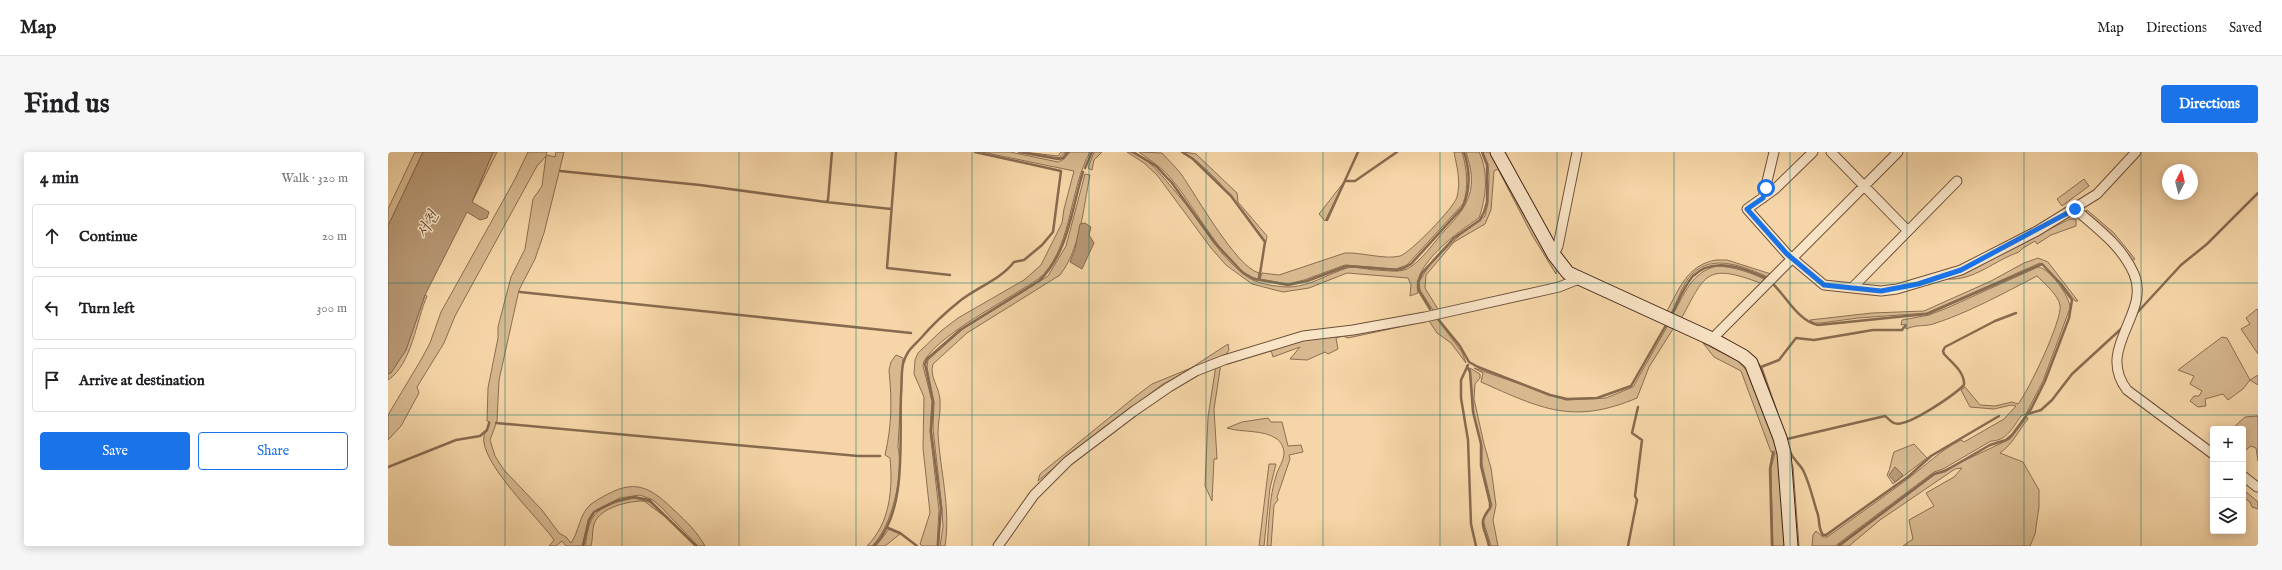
<!DOCTYPE html>
<html lang="en">
<head>
<meta charset="utf-8">
<style>
  :root { --surface:#fff; --page:#f6f6f6; --text:#202124; --muted:#757577; --line:#e0e0e0; --accent:#1a73e8 }
  body { margin:0; font-family:"IM FELL English","Noto Serif KR",serif; background:var(--page); color:var(--text) }
  .controls { position:absolute; right:12px; bottom:12px; display:grid; overflow:hidden; border-radius:4px; box-shadow:0 2px 10px #0003 }
  .controls button { width:36px; height:36px; display:grid; place-items:center; padding:0; border:0; border-bottom:1px solid var(--line); background:var(--surface); color:var(--text); font:20px sans-serif }
  .compass { position:absolute; left:1774px; top:12px; width:36px; height:36px; border-radius:50%; background:var(--surface); box-shadow:0 2px 10px #0003; rotate:7deg }
  .stop { position:absolute; width:12px; height:12px; margin:-9px; border:3px solid #1a73e8; border-radius:50%; background:#fff }
  .stop.end { background:#1a73e8; border-color:#fff; box-shadow:0 1px 4px #0008 }
  .list { margin:0; padding:0; list-style:none }
  h2 { display:flex; justify-content:space-between; align-items:center; height:52px; margin:0; padding:0 16px; font-size:17px }
  h2 small { font-size:13px; font-weight:400; color:var(--muted) }
  .list li { display:grid; grid-template-columns:26px 1fr auto; gap:12px; align-items:center; box-sizing:border-box; height:64px; margin:0 8px 8px; padding:0 8px; border:1px solid var(--line); border-radius:4px }
  .list b { display:block; font-size:15px; white-space:nowrap }
  .list em { font-size:13px; font-style:normal; color:var(--muted) }
  .actions { display:flex; gap:8px; padding:12px 16px }
  .actions a { flex:1; padding:9px 0; border:1px solid var(--accent); border-radius:4px; text-align:center; font-size:14px; color:var(--accent) }
  .actions .main { background:var(--accent); color:#fff }
  .icon { flex:none; width:22px; height:22px; fill:none; stroke:currentColor; stroke-width:2; stroke-linecap:round; stroke-linejoin:round }
  .map { position:relative; flex:none; width:1870px; height:394px; overflow:hidden; border-radius:4px }
  header { display:flex; align-items:center; gap:24px; box-sizing:border-box; height:56px; padding:0 20px; background:var(--surface); border-bottom:1px solid var(--line) }
  header strong { font-size:19px }
  nav { display:flex; gap:22px; margin-inline-start:auto; font-size:14px }
  .intro { display:flex; align-items:center; justify-content:space-between; box-sizing:border-box; height:96px; padding:0 24px }
  h1 { margin:0; font-size:28px }
  .button { padding:10px 18px; border-radius:4px; background:var(--accent); color:#fff; font-size:14px; font-weight:700 }
  main { display:flex; gap:24px; padding:0 24px }
  aside { flex:1; background:var(--surface); border-radius:4px; box-shadow:0 2px 10px #0003 }
  .map>svg:first-child { display:block }
</style>
</head>
<body>
<header>
<strong>Map</strong>
<nav><a>Map</a><a>Directions</a><a>Saved</a></nav>
</header>
<div class="intro"><h1>Find us</h1><a class="button">Directions</a></div>
<main>
<aside>
<h2>4 min<small>Walk · 320 m</small></h2>
<ul class="list">
<li><svg class="icon" aria-label="ahead" viewBox="0 0 24 24"><path d="M12 20V5M6 11l6-6 6 6"/></svg><div><b>Continue</b></div><em>20 m</em></li>
<li><svg class="icon" aria-label="left" viewBox="0 0 24 24"><path d="M17 20v-9H6M10 6l-5 5 5 5"/></svg><div><b>Turn left</b></div><em>300 m</em></li>
<li><svg class="icon" aria-label="arrive" viewBox="0 0 24 24"><path d="M6 21V4h12l-3 4 3 4H6"/></svg><div><b>Arrive at destination</b></div></li>
</ul>
<div class="actions"><a class="main">Save</a><a>Share</a></div>
</aside>
<div class="map">
<svg width="1870" height="394" viewBox="0 0 1870 394">
  <rect width="100%" height="100%" fill="#f6d6a8"/>
  <filter id="stains"><feTurbulence type="fractalNoise" baseFrequency=".005" numOctaves="4"/><feColorMatrix values="0 0 0 0 .2 0 0 0 0 .09 0 0 0 0 .02 0 0 0 .5 -.17"/></filter>
  <radialGradient id="worn" r=".72"><stop offset=".6" stop-color="#630" stop-opacity="0"/><stop offset="1" stop-color="#630" stop-opacity=".3"/></radialGradient>
  <path fill="#d7b88f" stroke="#8c6e52" d="M27,0H35L0,74V57Z
    M105,0H109L84,50Z
    M140,0H159L158,3L167,5L168,0H176L156,81L147,107L131,138L111,228L109,269L102,288L107,304L116,318L154,358L171,381L178,385L183,391C191,380 191,363 202,353C207,349 214,345 220,342C250,326 265,338 287,359C299,370 309,380 317,394H310L273,355L265,348L252,343L232,346L208,358L201,366L194,394H178L174,389L168,394H161L166,388L164,385C148,364 91,309 96,284C97,279 101,276 102,270L99,269L100,236L110,186V175L123,125L137,97L145,47L154,34L158,4L149,14L67,164L56,191L29,235L31,241L13,274L0,288V263L34,206L42,191L53,160L126,29Z
    M594,0H622L670,10L676,7L682,0H702C681,38 685,88 656,122C649,129 639,134 631,139C605,156 552,183 536,209L535,214L544,249L542,279L551,358L549,394H534L532,392L542,361L535,296L536,245L526,222L527,208L530,201L553,179L570,166L636,128L653,113L674,71L676,57L686,19Z
    M636,0L670,4L673,0H678L671,6Z
    M706,0H714L706,8L704,18L700,16Z
    M739,0C753,0 766,15 775,25C785,37 796,49 805,62C821,84 836,108 858,124C868,132 889,135 902,135C922,134 940,122 959,116C966,114 978,117 986,118C996,118 1010,121 1019,117C1032,111 1047,89 1057,78C1082,52 1090,36 1078,0H1091C1101,20 1098,46 1091,66C1071,79 1022,114 1030,141L1022,144L1023,133L1020,126L959,121L921,136L895,140L864,132L838,113L823,96L769,23L756,11Z
    M751,0L774,1C780,8 787,14 793,22C808,43 848,115 871,121L870,127C841,122 805,52 785,29C776,17 763,9 751,0Z
    M796,0L808,2L849,41L850,50L879,84L878,90C853,58 831,23 796,0Z
    M1066,0H1074C1079,17 1081,35 1075,52L1019,113L1008,117L957,113L916,128L900,132L872,127L874,121L891,123L957,101C973,100 997,108 1012,104C1022,101 1066,56 1069,45C1073,30 1069,15 1066,0Z
    M1095,0H1105L1147,82L1169,116L1168,122L1144,83L1110,17L1106,19L1103,58L1097,72L1066,90L1038,123L1037,136L1051,159L1046,160L1032,138L1031,130L1042,112L1073,82L1097,64L1100,51L1101,24L1100,12Z
    M697,22L702,23C695,57 693,95 672,123L579,181L545,212C541,224 551,235 552,247C553,259 550,270 550,281C552,319 563,356 557,394H552L555,375L554,356L545,277L546,250L539,215L540,208L575,177L660,124L678,94Z
    M1696,27L1701,34L1674,54L1669,47Z
    M956,30L937,69L931,62Z
    M1699,58L1726,81L1747,107L1742,110L1698,61Z
    M1682,67H1688V74L1663,83L1649,92L1647,89L1635,96L1631,100C1607,108 1586,129 1560,127Z
    M1650,106L1660,110L1690,149H1687L1674,132L1652,111L1539,161L1470,166L1433,171H1426L1422,168L1484,161L1536,159L1603,129L1636,111Z
    M1328,108H1339L1383,122L1380,125C1357,115 1325,101 1304,122C1294,132 1289,151 1282,163L1278,161C1291,137 1299,113 1328,108Z
    M1329,114C1346,115 1362,120 1378,128L1372,131C1317,110 1317,123 1292,169L1284,164C1296,143 1303,120 1329,114Z
    M1650,115C1661,116 1682,144 1682,156L1655,229L1638,262L1633,264C1625,275 1619,289 1603,289L1555,317L1546,320L1447,394H1424L1425,383L1428,379L1435,385H1439C1466,366 1494,346 1521,326C1538,313 1553,298 1573,288L1576,290L1616,267L1628,254L1623,253L1606,257L1582,255L1573,238L1577,235L1592,253L1607,254L1624,250L1630,252C1640,240 1675,167 1672,153C1670,143 1656,131 1649,124C1616,141 1580,161 1545,172C1535,175 1530,172 1518,177V172L1513,173L1514,168L1541,163L1559,156Z
    M37,143L39,144C28,169 24,212 0,228V222L3,220L18,198Z
    M1869,157L1870,158V202L1853,177L1862,172L1858,166Z
    M1047,164L1074,200L1078,211L1063,191L1049,181L1039,166Z
    M1036,166L1039,169L960,186L955,184L948,186L950,197L940,202L937,200L919,208L902,207L912,195L885,205L883,198L840,212L841,208L917,186Z
    M1280,173L1285,177L1261,215L1249,246C1185,273 1154,257 1093,230L1095,221L1086,216L1178,248L1218,246L1245,235Z
    M1332,183L1365,204L1372,213L1405,315L1411,394H1407L1401,314L1367,214L1329,187Z
    M1834,185L1839,186L1862,228L1870,223V233L1862,228L1855,237L1840,248L1835,242L1817,247L1818,254L1810,255L1802,249L1806,244H1811L1814,239L1802,232L1806,224L1790,218Z
    M1315,191L1350,209L1361,221L1389,293L1399,394H1385L1383,316L1387,301L1386,299L1383,300L1353,219L1326,205Z
    M840,192L841,198L837,204L775,232L690,296L650,329L652,322L748,244L764,232L803,216Z
    M508,203L515,206L510,295C516,322 504,375 484,394H479C502,371 505,337 502,306L497,303C504,272 504,250 501,218L503,210Z
    M833,211L826,257L829,307H826L824,349L817,334L820,265L828,213Z
    M1082,216L1092,222V226L1087,232L1086,247L1096,292L1103,316L1108,353L1105,368L1110,394H1103L1095,368L1104,354L1094,312V294L1086,263Z
    M1870,264V309L1868,296L1863,294L1855,300V277H1844L1857,265Z
    M1639,265L1640,267C1630,279 1625,292 1612,301L1635,310L1651,338V355L1647,382L1642,394H1515L1525,387L1521,368L1546,354L1538,341L1566,325L1574,316L1567,317L1492,368L1461,394H1452L1546,323L1622,287Z
    M880,266L883,270H894L900,294L913,293L915,300L901,303L902,307L889,345L890,348L886,353L883,394H879C881,371 881,346 888,324C890,316 896,309 896,301C896,296 893,290 889,287C875,277 855,281 839,276L854,270Z
    M1526,292L1539,306L1505,332L1499,323C1503,316 1503,308 1506,300Z
    M881,312H888L882,336L876,394H871Z
    M1855,335L1857,339L1870,350V357L1864,355L1862,350L1855,345Z
    M246,346L262,350L280,367L256,349C241,349 212,355 206,372C204,379 205,387 203,394H197C199,386 199,377 203,369C209,354 231,349 246,346Z
    M501,377L512,382L497,394H488Z"/>
  <path fill="#b89976" stroke="#886a4f" d="M35,0H105L84,50L101,60L99,66L92,68L79,60L37,143L18,198L3,221L0,222V74Z
    M697,71L703,75L701,83L706,91L694,117L682,110L687,97L692,72Z
    M1507,315L1515,323L1507,330L1501,323Z"/>
  <g fill="none" stroke-linecap="round" stroke-linejoin="round">
    <path stroke="#886a4f" stroke-width="2.5" d="M508,0L499,116L562,123
      M631,0L670,7L675,6L680,0
      M745,0L768,14L784,31L827,91L855,121L866,127L900,133L919,129L959,114L1009,118L1016,116L1023,112L1074,56C1083,39 1082,18 1076,0
      M794,0L805,7L843,44L877,90L871,128
      M697,16L704,0
      M172,19L312,33L438,50L440,48L444,0
      M957,29H967L1009,0
      M438,50L503,57
      M939,68L970,0
      M1384,131C1398,144 1410,169 1430,173L1539,162L1654,112L1672,131L1684,148L1681,166L1657,229L1643,257L1624,283L1618,288L1602,293L1557,319L1546,322L1450,394
      M132,140L523,181
      M1042,157L1031,139L1030,130L1034,121L1066,86L1092,68L1096,60L1099,50V13L1094,0
      M1284,162C1290,150 1296,134 1305,124C1325,104 1356,116 1378,126
      M1747,163L1793,113L1819,92L1870,41
      M1050,167L1072,194L1081,210L1090,215L1162,243L1179,247L1209,246L1243,234L1278,173
      M1080,213L1073,228V246L1080,288L1083,372L1088,394
      M1079,214L1082,220L1085,260L1093,292V314L1102,351V356C1089,372 1097,375 1101,394
      M1389,261L1373,215L1391,208L1408,186L1426,188L1485,178H1514L1517,174
      M1640,262L1653,258L1664,248L1684,222L1734,176
      M108,271L470,304H492
      M1399,287L1497,264C1500,266 1503,270 1506,271C1518,277 1567,242 1576,233C1577,220 1564,211 1556,202L1555,199L1557,195L1607,169L1628,161
      M1401,298C1406,309 1410,310 1415,318C1422,332 1425,348 1430,363C1432,371 1430,376 1435,383H1438L1521,324L1543,304L1611,264
      M0,315L68,288L92,284L99,278L101,271
      M500,376L512,381L529,394
      M195,394L201,368L206,360L228,349L246,345L261,348L308,394
      M486,394C520,359 511,288 513,243C514,233 513,222 515,212C519,198 524,196 533,186C545,172 558,160 573,148C590,135 613,127 626,110L636,108L654,93L665,80L673,19L587,0
      M550,394L553,356L543,279L545,250L537,212L539,207L572,178L651,129C681,100 683,58 695,20
      M1240,394L1249,348L1247,344L1254,288L1244,281L1250,255
      M1384,394L1382,317L1385,301"/>
    <g stroke="#6e503a" stroke-width="11">
      <path id="street" d="M1425,0L1387,37L1359,57L1399,102L1436,133L1493,139L1509,137L1573,118L1649,79L1709,42L1748,0
        M1443,0L1520,79
        M1375,46L1386,0
        M1687,57C1709,76 1734,94 1746,122C1763,162 1707,196 1739,238L1825,302
        M1166,103L1170,94L1189,0
        M1465,135L1569,29
        M1324,187L1510,0
        M1855,324L1869,335
        M610,394L646,343L680,309L746,259L781,235L808,219L836,208L915,184L965,178L1037,165L1171,135L1191,127"/>
    </g>
    <g stroke="#402315" stroke-width="15">
      <path id="secondary" d="M1109,0L1166,103L1180,121L1324,187L1355,204L1363,211L1392,286L1396,301L1403,394"/>
    </g>
    <use href="#street" stroke="#f9e4c6" stroke-width="9"/>
    <use href="#secondary" stroke="#f9e4c6" stroke-width="13"/>
  </g>
  <g fill="none" stroke-linecap="round" stroke-linejoin="round">
    <path stroke="#1a73e8" stroke-width="5" d="M1378,36L1375,46L1359,57L1399,102L1436,133L1493,139L1530,132L1573,118L1687,57"/>
  </g>
  <path fill="none" stroke="#0f766e" stroke-width="1" stroke-opacity="0.55" d="M117,0V394M234,0V394M351,0V394M468,0V394M584,0V394M701,0V394M818,0V394M935,0V394M1052,0V394M1169,0V394M1286,0V394M1402,0V394M1519,0V394M1636,0V394M1753,0V394M0,131H1870M0,263H1870"/>
  <g text-anchor="middle" dominant-baseline="central" stroke-width="3" stroke-linejoin="round" paint-order="stroke">
    <g font-size="15" font-style="italic" fill="#644632" stroke="#f9e4c6">
      <text transform="translate(40 73) rotate(-61)">서천</text>
    </g>
  </g>
  <rect width="100%" height="100%" filter="url(#stains)"/>
  <rect width="100%" height="100%" fill="url(#worn)"/>
</svg>
<div class="controls">
<button>+</button>
<button>−</button>
<button><svg class="icon" aria-label="layers" viewBox="0 0 24 24"><path d="M12 4l9 5-9 5-9-5zM3 14l9 5 9-5"/></svg></button>
</div>
<svg class="compass" viewBox="-18 -18 36 36"><path d="M0-13l5 13h-10z" fill="#e53935"/><path d="M0 13l5-13h-10z" fill="#757577"/></svg>
<div class="stop" style="left:1378px;top:36px"></div>
<div class="stop end" style="left:1687px;top:57px"></div>
</div>
</main>
</body>
</html>
